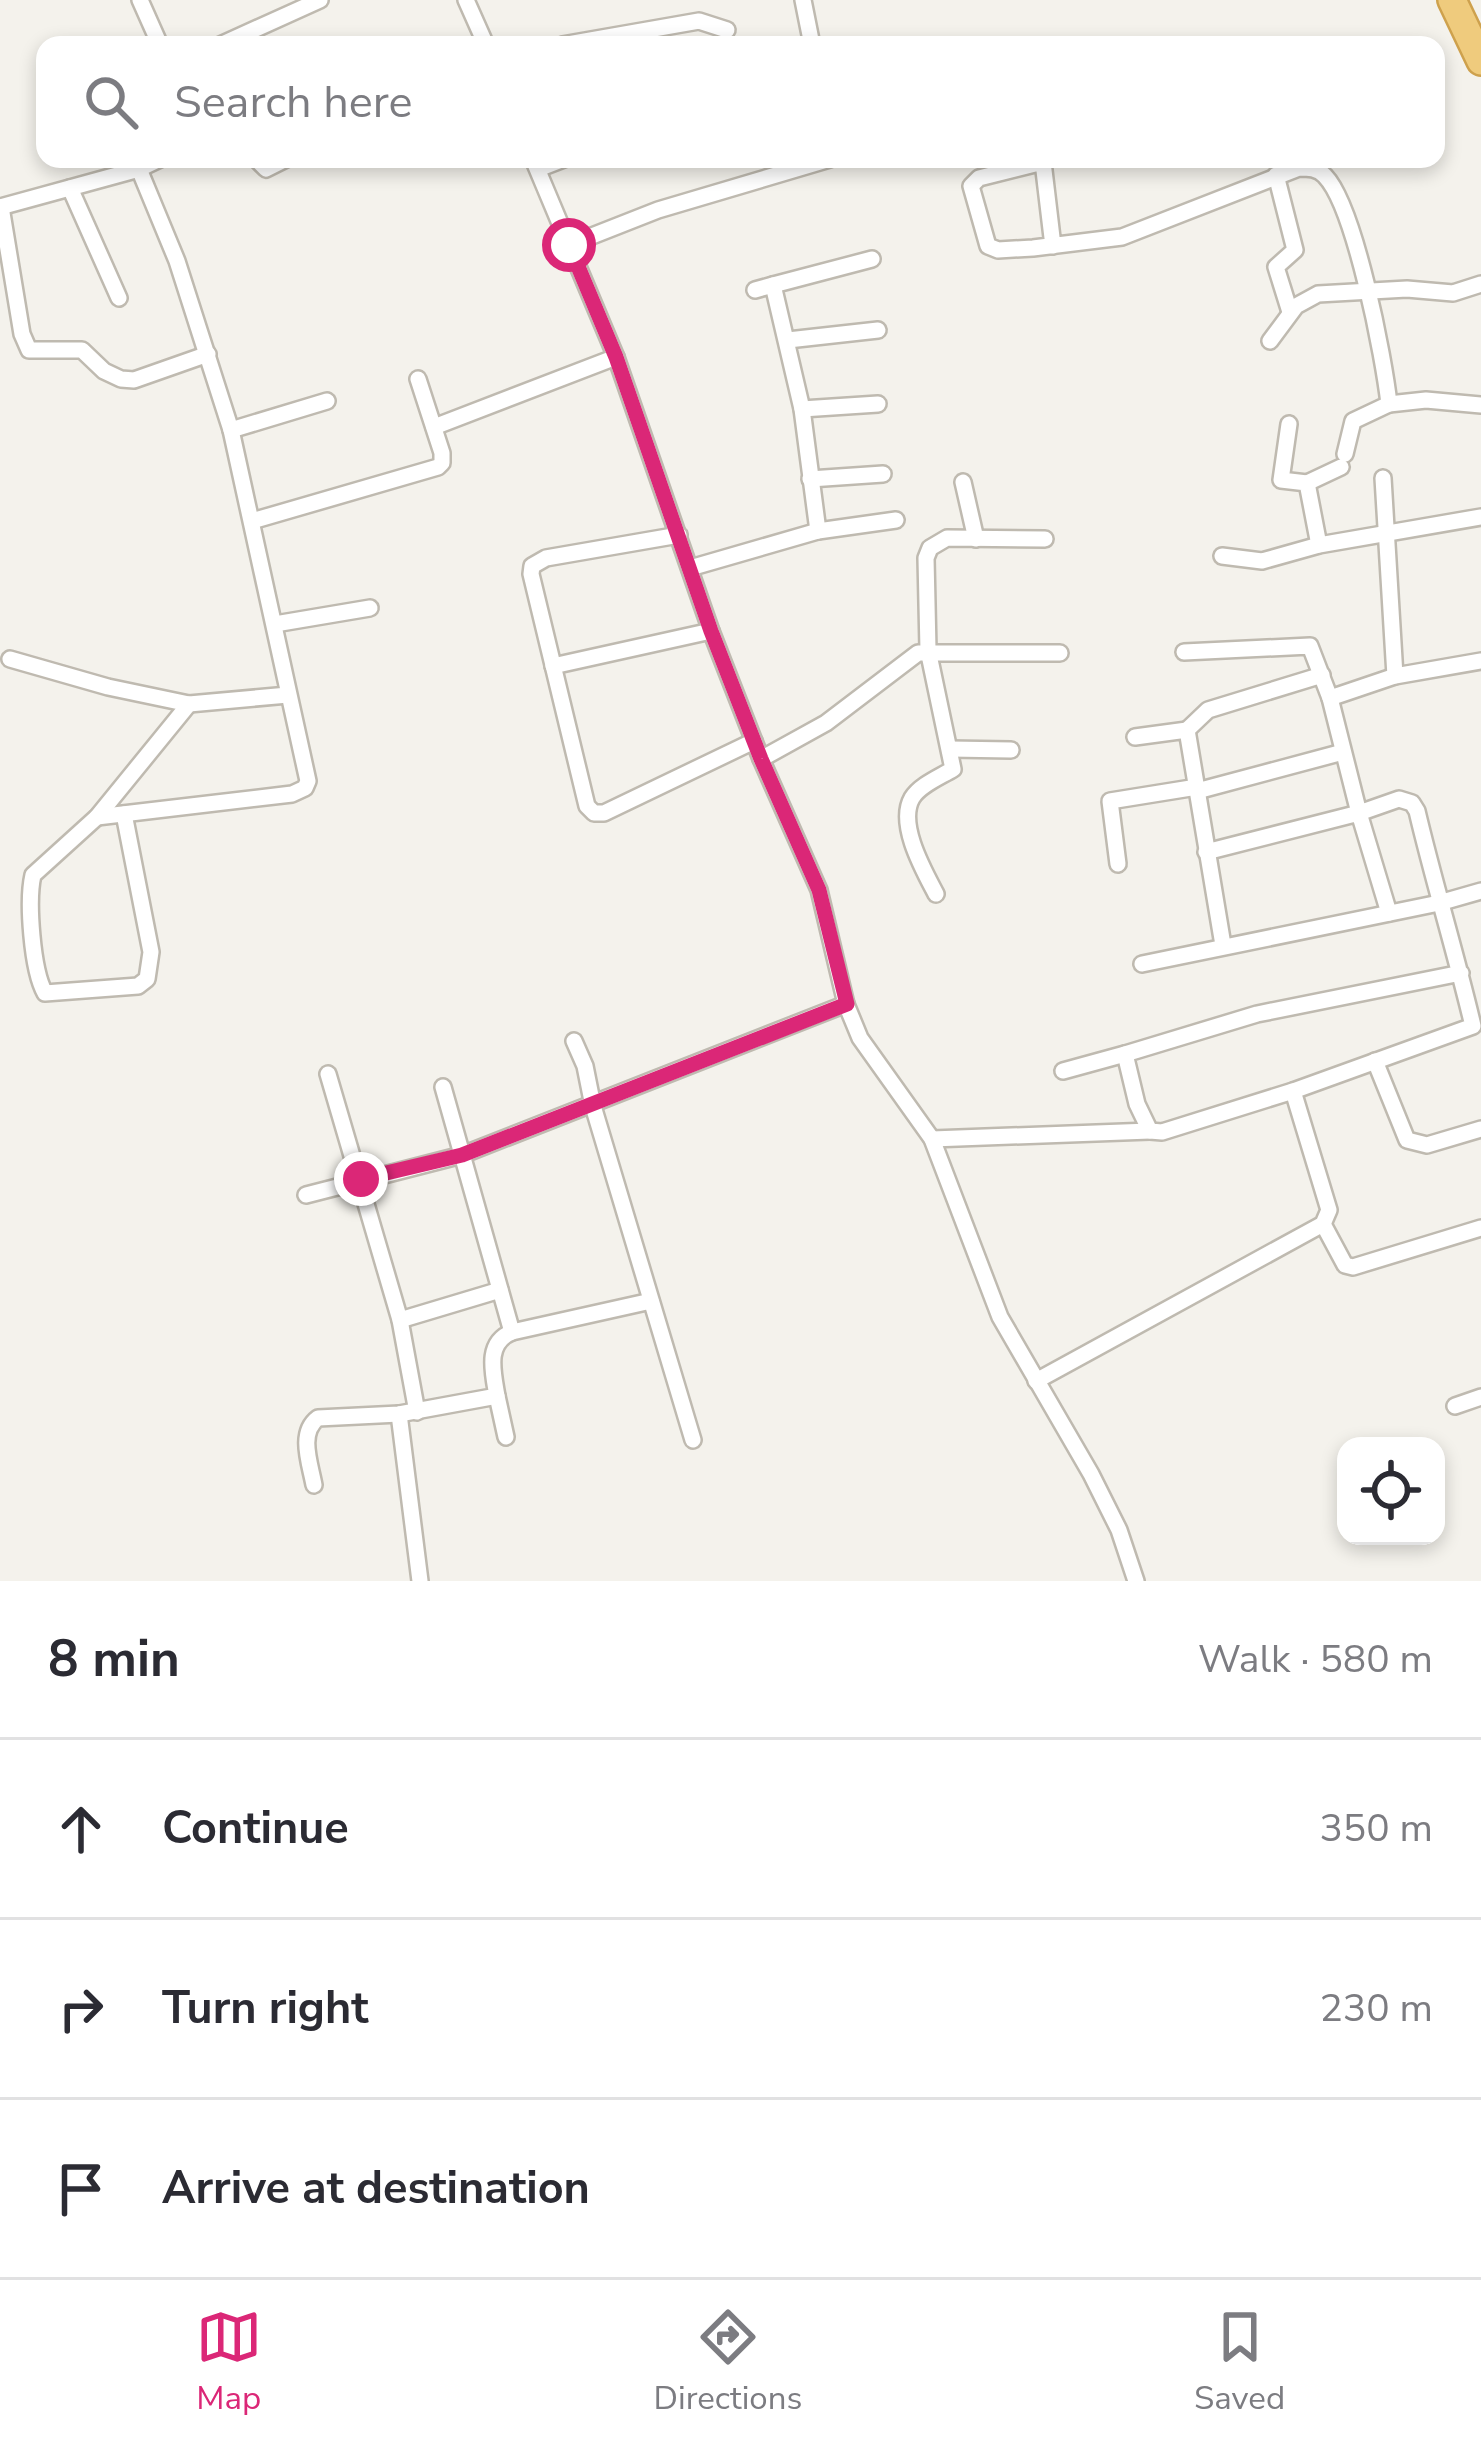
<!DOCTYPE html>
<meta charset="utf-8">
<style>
:root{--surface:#fff;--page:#f7f7f7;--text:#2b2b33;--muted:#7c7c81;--line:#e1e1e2;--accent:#db2777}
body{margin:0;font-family:"Nunito Sans",sans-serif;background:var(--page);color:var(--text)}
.controls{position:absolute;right:36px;bottom:36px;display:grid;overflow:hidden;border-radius:24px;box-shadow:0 6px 18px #0003}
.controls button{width:108px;height:108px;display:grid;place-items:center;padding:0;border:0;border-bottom:3px solid var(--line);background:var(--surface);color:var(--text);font:60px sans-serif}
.stop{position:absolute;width:36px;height:36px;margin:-27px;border:9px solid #db2777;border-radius:50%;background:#fff}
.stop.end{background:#db2777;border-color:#fff;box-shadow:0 3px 12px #0008}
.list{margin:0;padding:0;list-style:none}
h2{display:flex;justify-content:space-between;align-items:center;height:156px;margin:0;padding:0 48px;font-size:51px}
h2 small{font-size:39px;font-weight:400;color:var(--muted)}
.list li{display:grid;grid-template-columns:78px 1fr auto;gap:36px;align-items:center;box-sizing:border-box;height:180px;padding:0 48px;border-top:3px solid var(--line)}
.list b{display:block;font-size:45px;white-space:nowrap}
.list em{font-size:39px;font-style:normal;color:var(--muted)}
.icon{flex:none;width:66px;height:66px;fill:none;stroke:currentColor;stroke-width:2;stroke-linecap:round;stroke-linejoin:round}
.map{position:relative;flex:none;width:1481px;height:1581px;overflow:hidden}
.search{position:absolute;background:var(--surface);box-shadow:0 6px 18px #0003;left:36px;right:36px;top:36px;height:132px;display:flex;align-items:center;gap:30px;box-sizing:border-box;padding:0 42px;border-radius:24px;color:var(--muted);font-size:45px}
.sheet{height:696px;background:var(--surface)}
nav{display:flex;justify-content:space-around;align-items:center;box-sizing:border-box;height:168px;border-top:3px solid var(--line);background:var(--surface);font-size:33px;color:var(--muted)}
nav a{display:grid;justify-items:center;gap:6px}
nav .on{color:var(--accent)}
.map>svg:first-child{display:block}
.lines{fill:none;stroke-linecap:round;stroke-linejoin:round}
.street-casing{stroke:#bfbab0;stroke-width:20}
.highway-casing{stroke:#cea14d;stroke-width:32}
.street{stroke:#fff;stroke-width:15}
.highway{stroke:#efcb7d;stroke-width:27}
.route{stroke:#db2777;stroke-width:15}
</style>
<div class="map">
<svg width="1481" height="1581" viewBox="0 0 1481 1581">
<rect width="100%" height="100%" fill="#f4f2ec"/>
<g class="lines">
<defs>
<g id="street">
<polyline points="140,0 160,45"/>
<polyline points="466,0 486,45"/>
<polyline points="803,0 812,45"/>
<polyline points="220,45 320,0"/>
<polyline points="562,45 699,21 727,30"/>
<polyline points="256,159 266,169 286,159"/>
<polyline points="533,159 616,357 711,631 761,759 819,890 846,1004 860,1038 932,1139 1000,1317 1091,1474 1119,1530 1136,1581"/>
<polyline points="538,169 564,159"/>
<polyline points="1276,175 1295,250 1276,267 1290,312"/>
<polyline points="70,188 119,298"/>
<polyline points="0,207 139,169 160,159"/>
<polyline points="1,207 22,334 29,350 82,350 104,371 121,379 134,380 208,354"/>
<polyline points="569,245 658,210 830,159"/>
<path d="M 1053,246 L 1043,162 L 979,178 L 971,186 L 988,246 L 998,250 L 1033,248 L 1122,237 L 1299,168 C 1308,168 1318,168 1325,176 C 1355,207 1384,358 1389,404 L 1353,421 L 1345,454"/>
<polyline points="755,290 773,285"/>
<polyline points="788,340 878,330"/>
<polyline points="1270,341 1296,306 1318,294 1407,289 1453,293 1481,284"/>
<polyline points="1389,404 1426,400 1481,405"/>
<polyline points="802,409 878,404"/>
<polyline points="1289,424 1281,480 1307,483 1319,545"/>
<polyline points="434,427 616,357"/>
<polyline points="231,430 327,401"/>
<polyline points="1383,478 1395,676"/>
<polyline points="810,479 883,474"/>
<polyline points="963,482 976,539"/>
<polyline points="1307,483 1341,467"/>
<polyline points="252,521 438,467 442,463 442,453 418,379"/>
<polyline points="818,531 802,409 773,285 872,259"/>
<polyline points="679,535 546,558 532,566 531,574 587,806 594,813 604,813 754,741"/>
<polyline points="1222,556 1262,561 1319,545 1481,517"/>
<polyline points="690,568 818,531 896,520"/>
<polyline points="275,624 370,608"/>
<polyline points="1184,652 1310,646 1330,698 1395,676 1481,661"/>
<polyline points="10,659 108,687 189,704 288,695"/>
<polyline points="553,666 711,631"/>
<path d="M 1330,698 L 1359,813 L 1399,799 L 1412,803 L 1417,811 C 1434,883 1456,954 1473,1026 L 1293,1091 L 1162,1132 L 1150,1131 L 1137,1104 L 1125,1054 L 1257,1014 L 1461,973"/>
<polyline points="1187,730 1208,710 1322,675"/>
<polyline points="1135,737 1187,730 1223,945"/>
<polyline points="950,749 1011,750"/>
<polyline points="761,759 826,723 918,653 1060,653"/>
<polyline points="1197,791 1343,752"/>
<path d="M 124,814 L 151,952 L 147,979 L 138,986 L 45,993 C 32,970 27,901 33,875 L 97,817 L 189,704"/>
<polyline points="97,817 292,794 305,788 308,781 231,430 177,261 139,169"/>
<polyline points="1206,852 1359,813 1389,913"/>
<polyline points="1118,864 1110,801 1197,787"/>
<path d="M 936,894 C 924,871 897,824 912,798 C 920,785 940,777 953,769 L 928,650 L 926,558 L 930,548 L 947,538 L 1045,539"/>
<polyline points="1142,964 1439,903 1481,891"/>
<polyline points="574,1041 585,1066 593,1106 693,1440"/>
<polyline points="1375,1061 1407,1140 1427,1145 1481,1129"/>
<polyline points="1063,1071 1125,1054"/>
<polyline points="328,1074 400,1320 417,1412"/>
<polyline points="932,1139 1150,1131"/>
<polyline points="306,1195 462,1155 846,1004"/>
<polyline points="1323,1224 1345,1265 1353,1267 1481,1228"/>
<polyline points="400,1320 500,1290"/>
<polyline points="512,1332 651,1301"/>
<polyline points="1036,1381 1323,1224 1329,1210 1293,1091"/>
<polyline points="497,1396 506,1437"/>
<polyline points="1455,1406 1481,1397"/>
<polyline points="399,1414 420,1581"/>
<path d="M 314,1485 C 310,1463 298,1433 318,1418 L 399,1414 L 497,1396 C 493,1372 485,1343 512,1332 L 443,1087"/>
</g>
<polyline id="highway" points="1452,0 1481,61"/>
</defs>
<use href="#street" class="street-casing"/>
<use href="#highway" class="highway-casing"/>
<use href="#street" class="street"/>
<use href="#highway" class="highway"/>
</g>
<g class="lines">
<polyline class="route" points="361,1179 462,1155 847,1004 819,890 761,759 711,631 616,357 569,245"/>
</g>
</svg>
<div class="controls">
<button><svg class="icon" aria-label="locate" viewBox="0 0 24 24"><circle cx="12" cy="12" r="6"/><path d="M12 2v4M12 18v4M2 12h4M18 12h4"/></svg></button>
</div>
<div class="stop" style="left:569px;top:245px"></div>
<div class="stop end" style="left:361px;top:1179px"></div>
<div class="search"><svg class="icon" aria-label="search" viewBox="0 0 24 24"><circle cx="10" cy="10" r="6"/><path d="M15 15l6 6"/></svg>Search here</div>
</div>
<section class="sheet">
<h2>8 min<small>Walk · 580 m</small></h2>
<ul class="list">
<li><svg class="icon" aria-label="ahead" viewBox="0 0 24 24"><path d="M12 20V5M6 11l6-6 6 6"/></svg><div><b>Continue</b></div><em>350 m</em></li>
<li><svg class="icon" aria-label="right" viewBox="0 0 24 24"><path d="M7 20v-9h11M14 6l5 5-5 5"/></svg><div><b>Turn right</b></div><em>230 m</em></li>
<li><svg class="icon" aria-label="arrive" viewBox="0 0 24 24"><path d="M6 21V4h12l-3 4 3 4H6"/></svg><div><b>Arrive at destination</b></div></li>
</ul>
</section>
<nav>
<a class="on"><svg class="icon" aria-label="map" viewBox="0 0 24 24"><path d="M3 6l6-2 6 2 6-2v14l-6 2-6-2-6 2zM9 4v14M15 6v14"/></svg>Map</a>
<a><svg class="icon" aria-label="directions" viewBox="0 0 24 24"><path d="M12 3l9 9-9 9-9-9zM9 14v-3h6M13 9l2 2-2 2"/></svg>Directions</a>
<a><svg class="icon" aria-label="saved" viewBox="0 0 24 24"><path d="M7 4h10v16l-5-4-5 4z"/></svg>Saved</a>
</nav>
